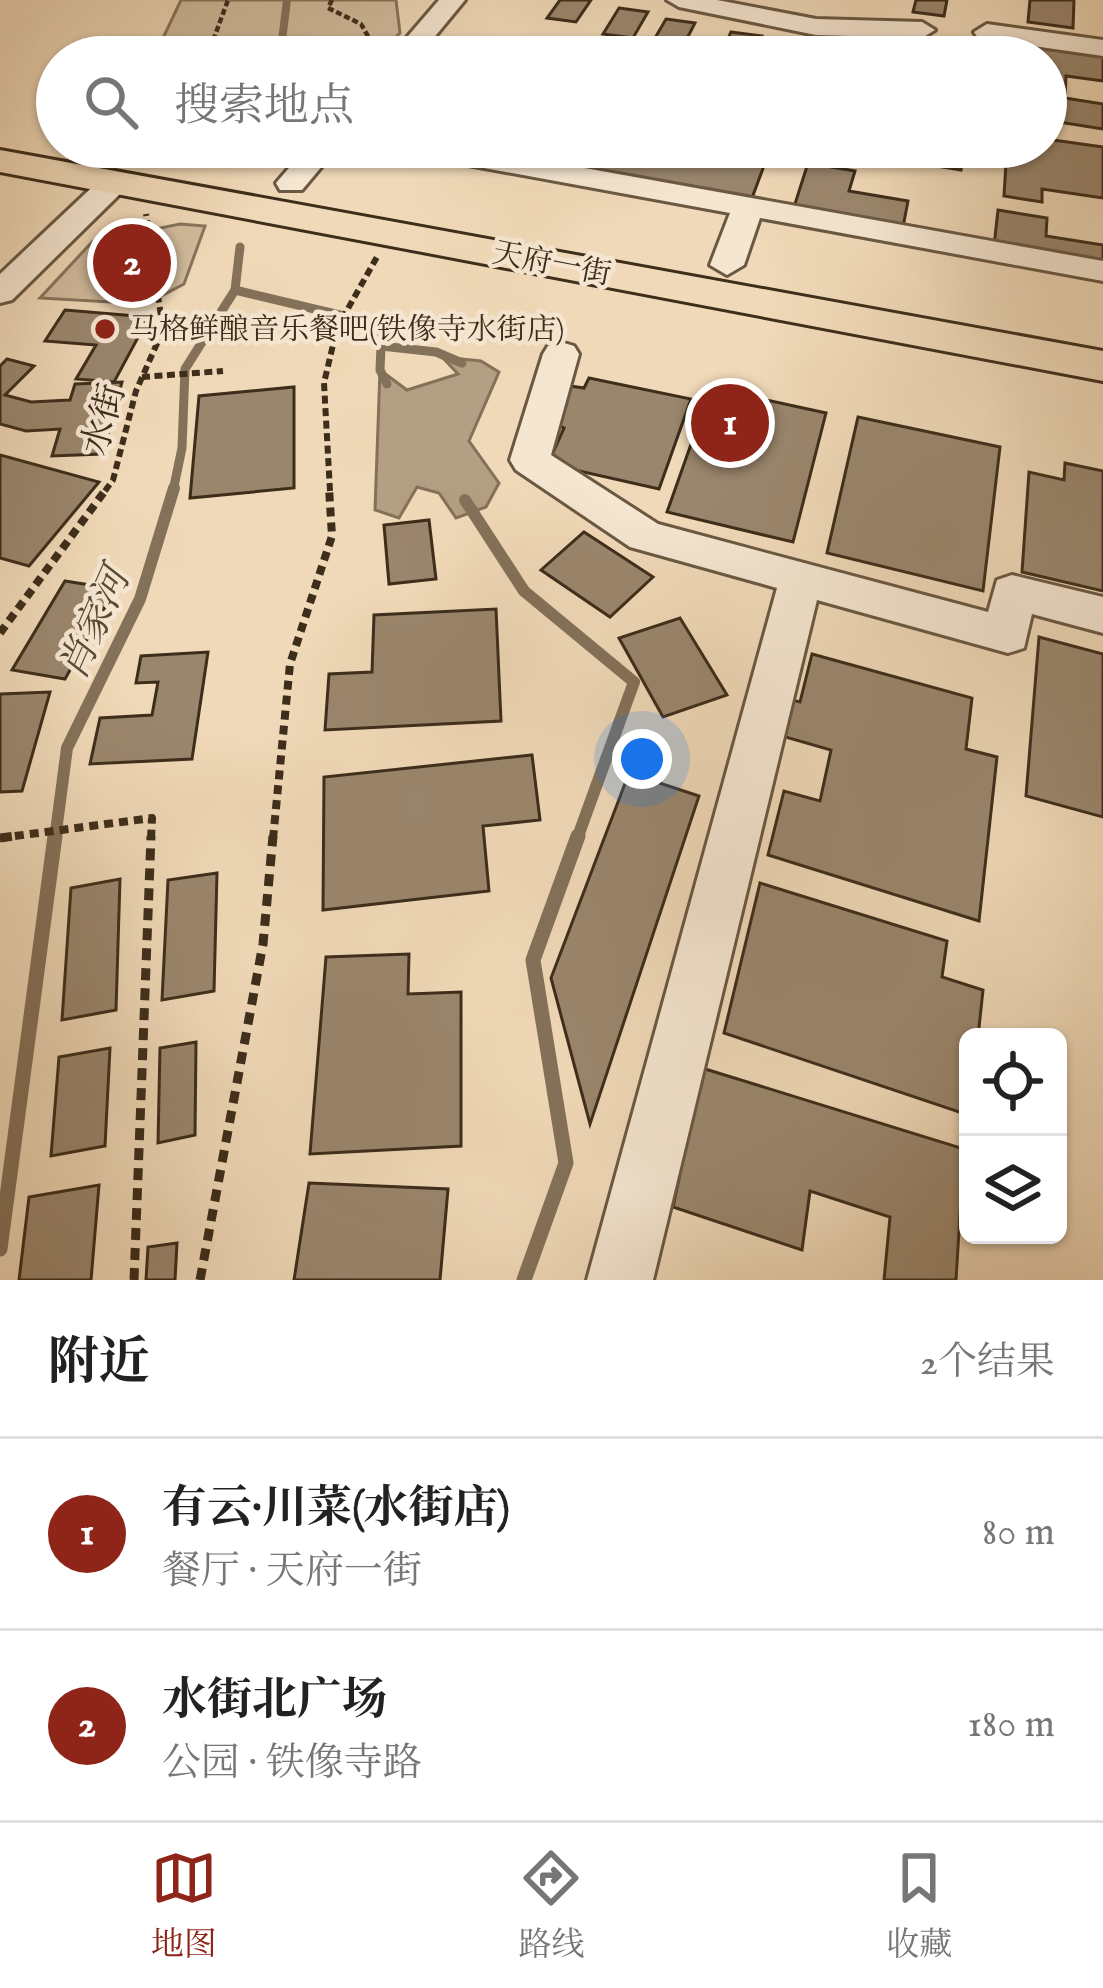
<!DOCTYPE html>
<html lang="zh">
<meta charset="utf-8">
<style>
:root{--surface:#fff;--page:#f2f2f2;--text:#222;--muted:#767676;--line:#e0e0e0;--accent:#8f2418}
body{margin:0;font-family:"IM FELL English","Noto Serif SC",serif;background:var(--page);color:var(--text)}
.controls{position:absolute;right:36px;bottom:36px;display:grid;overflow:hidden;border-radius:18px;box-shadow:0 3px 9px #0004}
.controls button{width:108px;height:108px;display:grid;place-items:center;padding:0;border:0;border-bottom:3px solid var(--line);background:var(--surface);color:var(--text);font:60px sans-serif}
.you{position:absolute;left:642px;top:759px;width:42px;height:42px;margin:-30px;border:9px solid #fff;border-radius:50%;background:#1a73e8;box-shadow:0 0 0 18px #1a73e833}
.badge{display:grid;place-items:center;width:78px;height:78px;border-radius:50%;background:var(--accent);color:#fff;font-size:39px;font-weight:700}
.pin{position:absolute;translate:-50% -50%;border:6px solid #fff;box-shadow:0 3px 12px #0006}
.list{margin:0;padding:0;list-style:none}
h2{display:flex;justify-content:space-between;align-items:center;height:156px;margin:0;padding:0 48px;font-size:51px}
h2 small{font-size:39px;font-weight:400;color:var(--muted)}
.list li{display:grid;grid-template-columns:78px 1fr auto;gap:36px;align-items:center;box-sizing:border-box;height:192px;padding:0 48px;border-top:3px solid var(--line)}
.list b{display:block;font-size:45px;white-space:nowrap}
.list p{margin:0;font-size:39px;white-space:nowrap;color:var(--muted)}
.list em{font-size:39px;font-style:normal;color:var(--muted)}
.icon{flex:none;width:66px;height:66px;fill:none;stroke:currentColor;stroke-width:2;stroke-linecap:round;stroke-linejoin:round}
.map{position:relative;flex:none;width:1103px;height:1280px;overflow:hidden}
.search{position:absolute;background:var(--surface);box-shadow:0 3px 9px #0004;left:36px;right:36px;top:36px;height:132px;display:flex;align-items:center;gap:30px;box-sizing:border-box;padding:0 42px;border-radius:66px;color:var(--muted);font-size:45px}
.sheet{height:540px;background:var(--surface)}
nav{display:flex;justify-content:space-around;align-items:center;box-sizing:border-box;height:168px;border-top:3px solid var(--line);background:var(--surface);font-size:33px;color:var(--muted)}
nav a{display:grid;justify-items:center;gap:6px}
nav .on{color:var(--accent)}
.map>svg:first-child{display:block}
.green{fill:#d2bc9d;stroke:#88745c;stroke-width:3}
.water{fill:#b39f83;stroke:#847159;stroke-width:3}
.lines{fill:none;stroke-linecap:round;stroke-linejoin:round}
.stream-far3{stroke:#847159;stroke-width:8}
.stream-far2{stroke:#847159;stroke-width:9}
.stream-far1{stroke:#847159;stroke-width:12}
.stream{stroke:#847159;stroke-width:15}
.building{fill:#9a866d;stroke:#3d2d1b;stroke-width:3}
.minor-casing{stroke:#6a5842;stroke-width:6}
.major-casing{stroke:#3d2d1b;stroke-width:6}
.path-far3{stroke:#3d2d1b;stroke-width:4.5;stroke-dasharray:6 3;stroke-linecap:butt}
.path-far2{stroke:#3d2d1b;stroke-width:6;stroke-dasharray:8 4.5;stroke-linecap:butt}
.path-far1{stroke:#3d2d1b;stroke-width:8;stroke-dasharray:9 6;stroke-linecap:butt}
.path{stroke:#3d2d1b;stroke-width:9;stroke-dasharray:12 8;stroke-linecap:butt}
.minor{fill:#f5e6d1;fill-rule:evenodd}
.major{fill:#f0d9b8;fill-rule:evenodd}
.poi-dot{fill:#8f2418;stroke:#f5e6d1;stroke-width:4.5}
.labels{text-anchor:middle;stroke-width:9;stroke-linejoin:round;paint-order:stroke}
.far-street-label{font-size:30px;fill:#3d2d1b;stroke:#f5e6d1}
.far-poi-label{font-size:30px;fill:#3d2d1b;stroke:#f5e6d1;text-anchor:start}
.street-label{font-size:36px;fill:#3d2d1b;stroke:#f5e6d1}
.water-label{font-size:39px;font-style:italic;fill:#5a4a35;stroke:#f5e6d1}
</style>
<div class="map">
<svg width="1103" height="1280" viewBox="0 0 1103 1280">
<rect width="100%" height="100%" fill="#f0d9b8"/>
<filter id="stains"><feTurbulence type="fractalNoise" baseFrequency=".00167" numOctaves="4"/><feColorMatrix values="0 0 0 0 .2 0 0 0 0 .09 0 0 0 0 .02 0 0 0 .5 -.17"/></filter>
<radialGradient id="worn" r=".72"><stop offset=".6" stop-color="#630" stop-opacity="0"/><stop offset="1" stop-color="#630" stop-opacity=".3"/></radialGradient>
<g class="green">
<polygon points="181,0 396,0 400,33 376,57 154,57"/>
<polygon points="180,224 205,226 184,284 146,304 40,298 92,242"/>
</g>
<polygon class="water" points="442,357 481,361 499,372 469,441 499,483 486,507 456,518 439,493 417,487 399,518 375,510 380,370 407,390 458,374"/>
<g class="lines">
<polyline class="stream-far3" points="280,57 287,0"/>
<g class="stream-far2">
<polyline points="235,290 365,321 381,346 380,370 387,384"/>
<polyline points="381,346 436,352 462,363"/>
<polyline points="173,491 182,448 185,369 235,290 240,247"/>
</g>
<g class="stream-far1">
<polyline points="465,500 524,591 634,682 577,839"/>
<polyline points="55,839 67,748 140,599 174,488"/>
</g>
<g class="stream">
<polyline points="0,1249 55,836"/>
<polyline points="524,1280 566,1163 533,960 578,836"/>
</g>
</g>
<g class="building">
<polygon points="560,0 591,0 576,22 547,18"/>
<polygon points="916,0 947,0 944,16 913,12"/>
<polygon points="1030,0 1074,0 1073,28 1028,22"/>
<polygon points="619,8 648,12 633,38 603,34"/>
<polygon points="666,19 695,23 681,50 651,45"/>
<polygon points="731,32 762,36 753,57 720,57"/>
<polygon points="783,38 814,43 809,57 775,57"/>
<polygon points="851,44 882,48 880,57 847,57"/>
<polygon points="1025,46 1103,57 1103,81 1066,76 1065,98 1103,104 1103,129 1046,120 1046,57 1024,57"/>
<polygon points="1046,139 1103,147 1103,198 1042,189 1042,202 1004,196 1007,147 1046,147"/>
<polygon points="512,147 671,147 765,163 752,198 507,154"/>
<polygon points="821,147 966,147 961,170"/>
<polygon points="808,163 855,171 849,191 908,201 903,227 794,207"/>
<polygon points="998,210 1047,218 1046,236 1103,245 1103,265 994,246"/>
<polygon points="65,310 149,317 114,382 76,379 96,345 45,341"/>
<polygon points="7,359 34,366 5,395 31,402 70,400 75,384 122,382 103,454 52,456 60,429 26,431 0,424 0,366"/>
<polygon points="589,378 691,399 659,489 548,464 564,428 553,423 570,386 584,388"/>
<polygon points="294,387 294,488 190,498 199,396"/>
<polygon points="711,388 826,413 793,542 667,512"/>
<polygon points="858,417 1000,447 983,591 827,553"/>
<polygon points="0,455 99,482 29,566 0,558"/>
<polygon points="1065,463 1103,471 1103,591 1022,572 1029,472 1064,480"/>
<polygon points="429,520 436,579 389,584 384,525"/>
<polygon points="584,532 653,577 610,617 541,570"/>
<polygon points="65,581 115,589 65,679 12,670"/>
<polygon points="496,609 501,721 325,730 329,674 372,672 374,615"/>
<polygon points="680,618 727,695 663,717 619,638"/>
<polygon points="1039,637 1103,654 1103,817 1026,796"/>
<polygon points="208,652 192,759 90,764 100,718 152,715 158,682 136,683 141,656"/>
<polygon points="812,654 972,698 966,749 997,757 979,921 768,855 784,791 820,801 831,750 775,734 784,698 800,702"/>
<polygon points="50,692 22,791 0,792 0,694"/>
<polygon points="532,755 540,820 483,826 489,891 323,910 324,777"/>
<polygon points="629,773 699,796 590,1124 551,978"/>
<polygon points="217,873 214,991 162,1000 168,880"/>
<polygon points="120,879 116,1010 62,1020 71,888"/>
<polygon points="760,883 947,941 942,977 983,990 978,1037 968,1037 968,1115 724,1033"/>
<polygon points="409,954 408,994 461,992 461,1146 310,1154 326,957"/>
<polygon points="196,1042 195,1135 158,1143 160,1048"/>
<polygon points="110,1048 105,1146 51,1156 59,1057"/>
<polygon points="702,1068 964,1149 956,1280 884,1280 890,1217 810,1191 802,1250 673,1207"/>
<polygon points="309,1183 448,1189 440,1280 294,1280"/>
<polygon points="99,1185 91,1280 19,1280 29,1197"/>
<polygon points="177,1243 175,1280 146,1280 148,1247"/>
</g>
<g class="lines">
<defs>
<g id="minor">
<polygon points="439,0 465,0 432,40 492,49 505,57 390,57"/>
<polygon points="667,0 717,0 816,19 922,22 935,30 922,38 816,35 679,7"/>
<polygon points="987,24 1103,40 1103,56 978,38 974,32"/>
<polygon points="307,147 338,147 302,190 280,190 276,183"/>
<polygon points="404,147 468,147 1103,261 1103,281 760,218 744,265 727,275 710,265 730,213 419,156"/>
<polygon points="115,173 126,176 130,182 126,188 12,300 0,303 0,274 104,176"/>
<polygon points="561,342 574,346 579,354 551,455 658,524 988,612 997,580 1012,575 1103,597 1103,633 1032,614 1024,648 1008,653 817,600 653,1280 587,1280 777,588 630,547 516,470 510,460 543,354 548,346"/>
</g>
<polygon id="major" points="0,150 1103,351 1103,381 0,172"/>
</defs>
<use href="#minor" class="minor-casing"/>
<use href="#major" class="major-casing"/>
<g class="path-far3">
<polyline points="332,0 328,8 361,24 369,38 353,57"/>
<polyline points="207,57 228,0"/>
</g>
<g class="path-far2">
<polyline points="142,377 223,371"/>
<polyline points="105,491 113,480 136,391 163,330 146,214"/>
<polyline points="330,491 324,383 337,328 377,257"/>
</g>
<g class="path-far1">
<polyline points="0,633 107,488"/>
<polyline points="0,838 152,818 151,839"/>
<polyline points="273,839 290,664 332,536 329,488"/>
</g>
<g class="path">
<polyline points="0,838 15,836"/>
<polyline points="134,1280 151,836"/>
<polyline points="200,1280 263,944 273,836"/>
</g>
<use href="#minor" class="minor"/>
<use href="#major" class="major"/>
</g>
<circle class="poi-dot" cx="105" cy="329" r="12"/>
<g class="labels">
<g class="far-street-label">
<text transform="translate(552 263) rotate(11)" y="10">天府一街</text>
</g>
<g class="far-poi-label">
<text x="129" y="339">马格鲜酿音乐餐吧(铁像寺水街店)</text>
</g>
<g class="street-label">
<text transform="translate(102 419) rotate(-74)" y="13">水街</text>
</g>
<g class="water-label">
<text transform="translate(93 623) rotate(-66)" y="14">肖家河</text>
</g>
</g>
<rect width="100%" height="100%" filter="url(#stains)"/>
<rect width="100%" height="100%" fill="url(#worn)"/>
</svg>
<div class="controls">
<button><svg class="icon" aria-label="locate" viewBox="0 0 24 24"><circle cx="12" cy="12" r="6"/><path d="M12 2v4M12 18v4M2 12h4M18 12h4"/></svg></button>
<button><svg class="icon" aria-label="layers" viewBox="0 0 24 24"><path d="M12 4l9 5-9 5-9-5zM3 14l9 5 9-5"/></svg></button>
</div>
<div class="you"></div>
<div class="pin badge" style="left:730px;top:423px">1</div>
<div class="pin badge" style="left:132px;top:263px">2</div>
<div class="search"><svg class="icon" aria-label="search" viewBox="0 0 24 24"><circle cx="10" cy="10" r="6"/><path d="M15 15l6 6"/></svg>搜索地点</div>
</div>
<section class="sheet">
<h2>附近<small>2个结果</small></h2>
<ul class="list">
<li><span class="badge">1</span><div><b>有云·川菜(水街店)</b><p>餐厅 · 天府一街</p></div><em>80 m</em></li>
<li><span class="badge">2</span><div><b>水街北广场</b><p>公园 · 铁像寺路</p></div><em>180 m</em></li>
</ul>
</section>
<nav>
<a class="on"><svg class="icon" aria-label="map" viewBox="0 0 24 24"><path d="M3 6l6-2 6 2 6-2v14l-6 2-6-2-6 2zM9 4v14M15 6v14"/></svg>地图</a>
<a><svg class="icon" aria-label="directions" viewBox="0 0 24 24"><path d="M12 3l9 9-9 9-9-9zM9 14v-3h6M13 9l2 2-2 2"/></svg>路线</a>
<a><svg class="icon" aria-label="saved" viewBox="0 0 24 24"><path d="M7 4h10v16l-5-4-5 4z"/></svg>收藏</a>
</nav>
